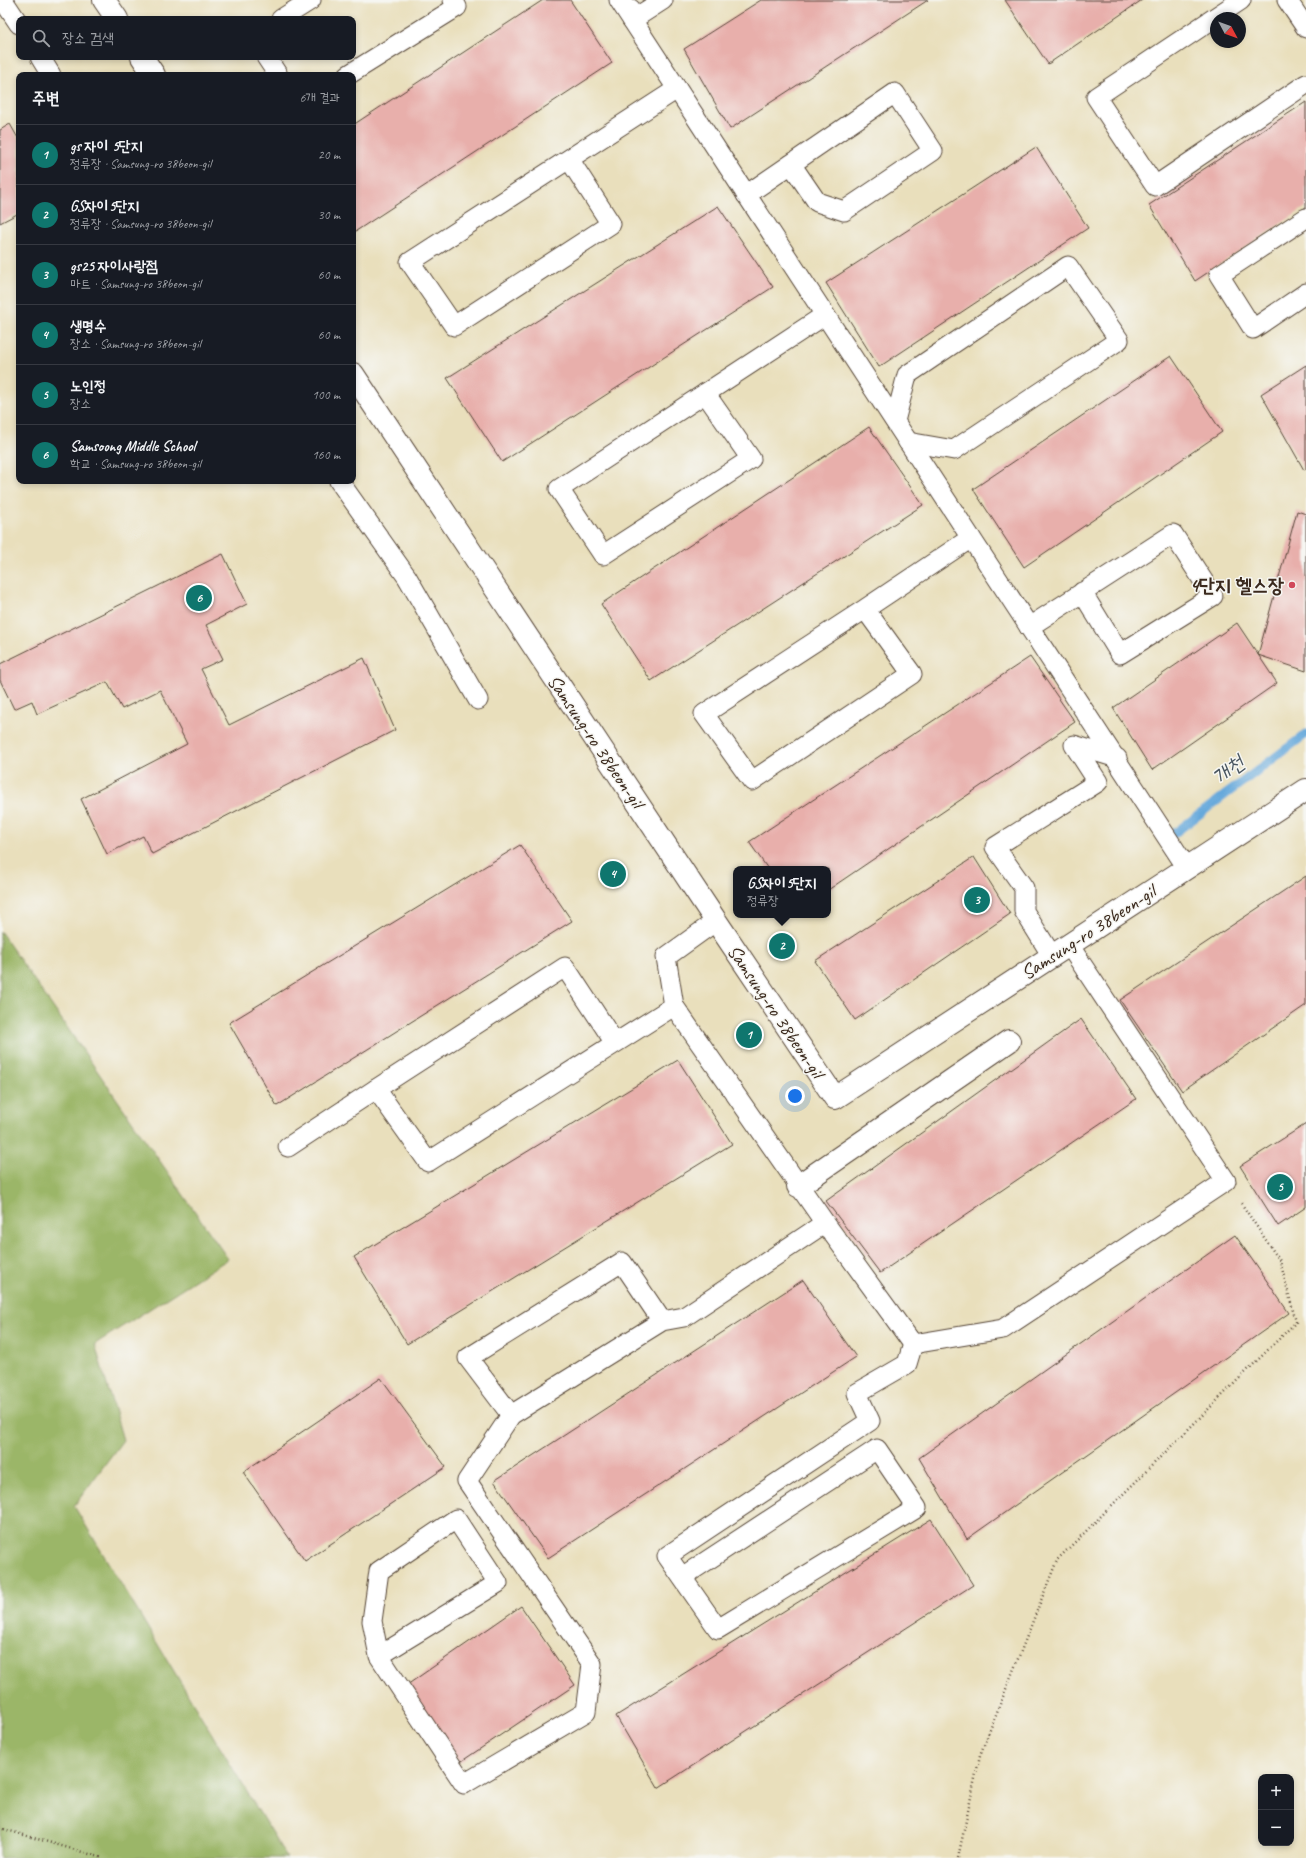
<!DOCTYPE html>
<html lang="ko">
<meta charset="utf-8">
<style>
:root{--surface:#171b24;--page:#20242c;--text:#f1f3f6;--muted:#9ea1a6;--line:#363941;--accent:#0f766e}
body{margin:0;font-family:Caveat,"Poor Story",sans-serif;background:var(--page);color:var(--text)}
.controls{position:absolute;right:12px;bottom:12px;display:grid;overflow:hidden;border-radius:8px;box-shadow:0 2px 6px #0003}
.controls button{width:36px;height:36px;display:grid;place-items:center;padding:0;border:0;border-bottom:1px solid var(--line);background:var(--surface);color:var(--text);font:20px sans-serif}
.compass{position:absolute;left:1210px;top:12px;width:36px;height:36px;border-radius:50%;background:var(--surface);box-shadow:0 2px 6px #0003;rotate:131deg}
.you{position:absolute;left:795px;top:1096px;width:14px;height:14px;margin:-10px;border:3px solid #fff;border-radius:50%;background:#1a73e8;box-shadow:0 0 0 6px #1a73e833}
.badge{display:grid;place-items:center;width:26px;height:26px;border-radius:50%;background:var(--accent);color:#fff;font-size:13px;font-weight:700}
.pin{position:absolute;translate:-50% -50%;border:2px solid #fff;box-shadow:0 1px 4px #0006}
.popup{position:absolute;left:733px;top:866px;width:98px;height:52px;box-sizing:border-box;display:grid;place-content:center;border-radius:8px;background:var(--surface);filter:drop-shadow(0 1px 3px #0005);font-size:13px;white-space:nowrap;color:var(--muted)}
.popup b{font-size:15px;color:var(--text)}
.popup::after{content:'';position:absolute;left:50%;top:100%;margin-left:-8px;border:8px solid transparent;border-top-color:var(--surface)}
.list{margin:0;padding:0;list-style:none}
h2{display:flex;justify-content:space-between;align-items:center;height:52px;margin:0;padding:0 16px;font-size:17px}
h2 small{font-size:13px;font-weight:400;color:var(--muted)}
.list li{display:grid;grid-template-columns:26px 1fr auto;gap:12px;align-items:center;box-sizing:border-box;height:60px;padding:0 16px;border-top:1px solid var(--line)}
.list b{display:block;font-size:15px;white-space:nowrap}
.list p{margin:0;font-size:13px;white-space:nowrap;color:var(--muted)}
.list em{font-size:13px;font-style:normal;color:var(--muted)}
.icon{flex:none;width:22px;height:22px;fill:none;stroke:currentColor;stroke-width:2;stroke-linecap:round;stroke-linejoin:round}
.map{position:relative;flex:none;width:1306px;height:1858px;overflow:hidden}
.search{position:absolute;background:var(--surface);box-shadow:0 2px 6px #0003;left:16px;top:16px;width:340px;height:44px;display:flex;align-items:center;gap:10px;box-sizing:border-box;padding:0 14px;border-radius:8px;color:var(--muted);font-size:15px}
.panel{position:absolute;background:var(--surface);box-shadow:0 2px 6px #0003;left:16px;top:72px;width:340px;height:412px;border-radius:8px}
.map>svg:first-child{display:block}
.forest{fill:#9bb668;stroke:#6b7043}
.lines{fill:none;stroke-linecap:round;stroke-linejoin:round}
.stream{stroke:#66a9db;stroke-width:9}
.building{fill:#e8afab}
.lane-casing{stroke:#554536;stroke-width:21}
.street-casing{stroke:#554536;stroke-width:24}
.path{stroke:#554536;stroke-width:2.5;stroke-dasharray:1 3;stroke-linecap:butt}
.lane{stroke:#fff;stroke-width:19}
.street{stroke:#fff;stroke-width:22}
.poi-dot{fill:#d1495b;stroke:#f6f6f2;stroke-width:1.5}
.labels{text-anchor:middle;stroke-width:3;stroke-linejoin:round;paint-order:stroke}
.poi-label{font-size:20px;font-weight:bold;fill:#3b2a1e;stroke:#f6f6f2;text-anchor:end}
.street-label{font-size:20px;fill:#3b2a1e;stroke:#f6f6f2}
.water-label{font-size:21px;font-style:italic;fill:#4a5660;stroke:#f6f6f2}
</style>
<div class="map">
<svg width="1306" height="1858" viewBox="0 0 1306 1858">
<rect width="100%" height="100%" fill="#f6f6f2"/>
<filter id="ink" filterUnits="userSpaceOnUse"><feTurbulence type="fractalNoise" baseFrequency=".025" numOctaves="2"/><feDisplacementMap in="SourceGraphic" scale="8" xChannelSelector="R" yChannelSelector="G"/><feConvolveMatrix kernelMatrix="1 2 1 2 8 2 1 2 1" color-interpolation-filters="sRGB"/></filter>
<filter id="wash" filterUnits="userSpaceOnUse"><feTurbulence type="fractalNoise" baseFrequency=".012" numOctaves="4" result="noise"/><feDisplacementMap in="SourceGraphic" scale="16" xChannelSelector="R" yChannelSelector="G"/><feGaussianBlur stdDeviation="0.9" result="paint"/><feColorMatrix in="noise" values="0 0 0 0 0 0 0 0 0 0 0 0 0 0 0 0 0 1.4 0 .05"/><feComposite in="paint" operator="in"/></filter>
<g filter="url(#wash)">
<rect width="100%" height="100%" fill="#e9dfbc"/>
<polygon class="forest" points="0,931 228,1259 95,1344 123,1440 74,1506 287,1858 0,1858"/>
<g class="lines">
<polyline class="stream" points="1172,835 1306,734"/>
</g>
<g id="blocks">
<g class="building">
<polygon points="543,0 570,0 612,63 353,233 353,125"/>
<polygon points="761,0 928,0 730,129 684,49"/>
<polygon points="1005,0 1142,0 1048,64"/>
<polygon points="1306,102 1306,207 1195,281 1149,205"/>
<polygon points="10,124 19,140 19,213 0,223 0,130"/>
<polygon points="1036,147 1088,228 879,367 826,283"/>
<polygon points="718,206 773,287 502,462 447,378"/>
<polygon points="1171,356 1222,432 1024,567 973,489"/>
<polygon points="1306,365 1306,469 1304,470 1261,394"/>
<polygon points="869,427 923,505 651,681 601,604"/>
<polygon points="1297,511 1306,514 1306,671 1258,655"/>
<polygon points="223,554 247,604 206,625 223,659 201,669 229,725 364,658 395,730 152,854 143,836 107,854 81,799 187,744 160,690 122,709 107,682 37,714 32,701 14,709 0,680 0,664"/>
<polygon points="1237,623 1277,683 1152,770 1113,708"/>
<polygon points="1030,657 1075,722 828,890 828,869 768,869 749,842"/>
<polygon points="520,845 572,921 277,1106 229,1023"/>
<polygon points="974,857 1010,914 855,1020 815,961"/>
<polygon points="1306,876 1306,1005 1182,1091 1120,1000"/>
<polygon points="1081,1019 1136,1099 880,1273 826,1201"/>
<polygon points="678,1060 732,1144 407,1344 354,1257"/>
<polygon points="1306,1124 1306,1207 1278,1226 1240,1166"/>
<polygon points="1235,1235 1289,1313 967,1539 919,1458"/>
<polygon points="803,1280 856,1357 548,1558 494,1481"/>
<polygon points="381,1378 446,1467 305,1561 243,1472"/>
<polygon points="931,1519 973,1585 658,1788 616,1716"/>
<polygon points="521,1606 575,1685 459,1763 407,1685"/>
</g>
</g>
</g>
<g filter="url(#ink)">
<use href="#blocks" fill-opacity="0" stroke="#554536" stroke-width="1"/>
<g class="lines">
<defs>
<g id="lane">
<polyline points="3,0 19,24"/>
<polyline points="619,0 1187,868"/>
<polyline points="1241,0 1096,97 1155,186 1306,84"/>
<polyline points="1287,0 1306,28"/>
<polyline points="631,9 632,20 663,0"/>
<polyline points="281,19 311,0"/>
<polyline points="40,57 51,75"/>
<polyline points="266,57 278,75"/>
<polyline points="348,75 457,7 453,0"/>
<polyline points="569,159 611,224 454,326 410,262 677,89"/>
<polyline points="746,195 895,93 933,151 844,211 817,202 791,164"/>
<polyline points="1306,218 1219,275 1253,329 1306,293"/>
<polyline points="705,393 751,459 603,555 559,489 825,315"/>
<polyline points="895,421 907,375 1068,266 1119,340 954,450 908,442"/>
<polyline points="339,481 407,577 478,700"/>
<polyline points="865,609 704,714 752,781 912,674 865,609 971,538"/>
<polyline points="1029,627 1173,534 1213,596 1120,654 1082,592"/>
<polyline points="1052,956 1024,911 1024,888 995,847 1098,782 1074,745 1117,758"/>
<polyline points="674,1006 825,1223 913,1344 1003,1329 1226,1181 1069,945"/>
<polyline points="615,1043 565,967 376,1089 428,1162 674,1006 666,957 716,921"/>
<polyline points="288,1147 376,1089"/>
<polyline points="662,1321 622,1262 468,1358 511,1415 662,1321 684,1317 825,1223"/>
<polyline points="682,1577 877,1449 917,1508 718,1629 667,1556 870,1421 857,1393 907,1364 913,1344"/>
<polyline points="379,1656 498,1583 456,1519 379,1571 372,1621 379,1656 464,1784 586,1712 592,1664 467,1481 511,1415"/>
</g>
<g id="street">
<polyline points="104,0 117,19"/>
<polyline points="142,57 154,75"/>
<polyline points="353,374 716,921 835,1098 1306,790"/>
<polyline points="798,1186 1009,1041"/>
</g>
</defs>
<use href="#lane" class="lane-casing"/>
<use href="#street" class="street-casing"/>
<g class="path">
<polyline points="0,1828 103,1858"/>
<polyline points="958,1858 980,1755 1057,1560 1296,1322 1280,1261 1241,1203"/>
</g>
<use href="#lane" class="lane"/>
<use href="#street" class="street"/>
</g>
</g>
<circle class="poi-dot" cx="1292" cy="585" r="4"/>
<g class="labels">
<g class="poi-label">
<text x="1284" y="592">4단지 헬스장</text>
</g>
<g class="street-label">
<text transform="translate(596 741) rotate(56)" y="7">Samsung-ro 38beon-gil</text>
<text transform="translate(1088 932) rotate(-33)" y="7">Samsung-ro 38beon-gil</text>
<text transform="translate(776 1011) rotate(56)" y="7">Samsung-ro 38beon-gil</text>
</g>
<g class="water-label">
<text transform="translate(1228 770) rotate(-37)" y="7">개천</text>
</g>
</g>
</svg>
<div class="controls">
<button>+</button>
<button>−</button>
</div>
<svg class="compass" viewBox="-18 -18 36 36"><path d="M0-13l5 13h-10z" fill="#e53935"/><path d="M0 13l5-13h-10z" fill="#9ea1a6"/></svg>
<div class="you"></div>
<div class="pin badge" style="left:749px;top:1035px">1</div>
<div class="pin badge" style="left:782px;top:946px">2</div>
<div class="popup"><b>GS자이5단지</b>정류장</div>
<div class="pin badge" style="left:977px;top:900px">3</div>
<div class="pin badge" style="left:613px;top:874px">4</div>
<div class="pin badge" style="left:1280px;top:1187px">5</div>
<div class="pin badge" style="left:199px;top:598px">6</div>
<div class="search"><svg class="icon" aria-label="search" viewBox="0 0 24 24"><circle cx="10" cy="10" r="6"/><path d="M15 15l6 6"/></svg>장소 검색</div>
<section class="panel">
<h2>주변<small>6개 결과</small></h2>
<ul class="list">
<li><span class="badge">1</span><div><b>gs 자이 5단지</b><p>정류장 · Samsung-ro 38beon-gil</p></div><em>20 m</em></li>
<li><span class="badge">2</span><div><b>GS자이5단지</b><p>정류장 · Samsung-ro 38beon-gil</p></div><em>30 m</em></li>
<li><span class="badge">3</span><div><b>gs25 자이사랑점</b><p>마트 · Samsung-ro 38beon-gil</p></div><em>60 m</em></li>
<li><span class="badge">4</span><div><b>생명수</b><p>장소 · Samsung-ro 38beon-gil</p></div><em>60 m</em></li>
<li><span class="badge">5</span><div><b>노인정</b><p>장소</p></div><em>100 m</em></li>
<li><span class="badge">6</span><div><b>Samsoong Middle School</b><p>학교 · Samsung-ro 38beon-gil</p></div><em>160 m</em></li>
</ul>
</section>
</div>
